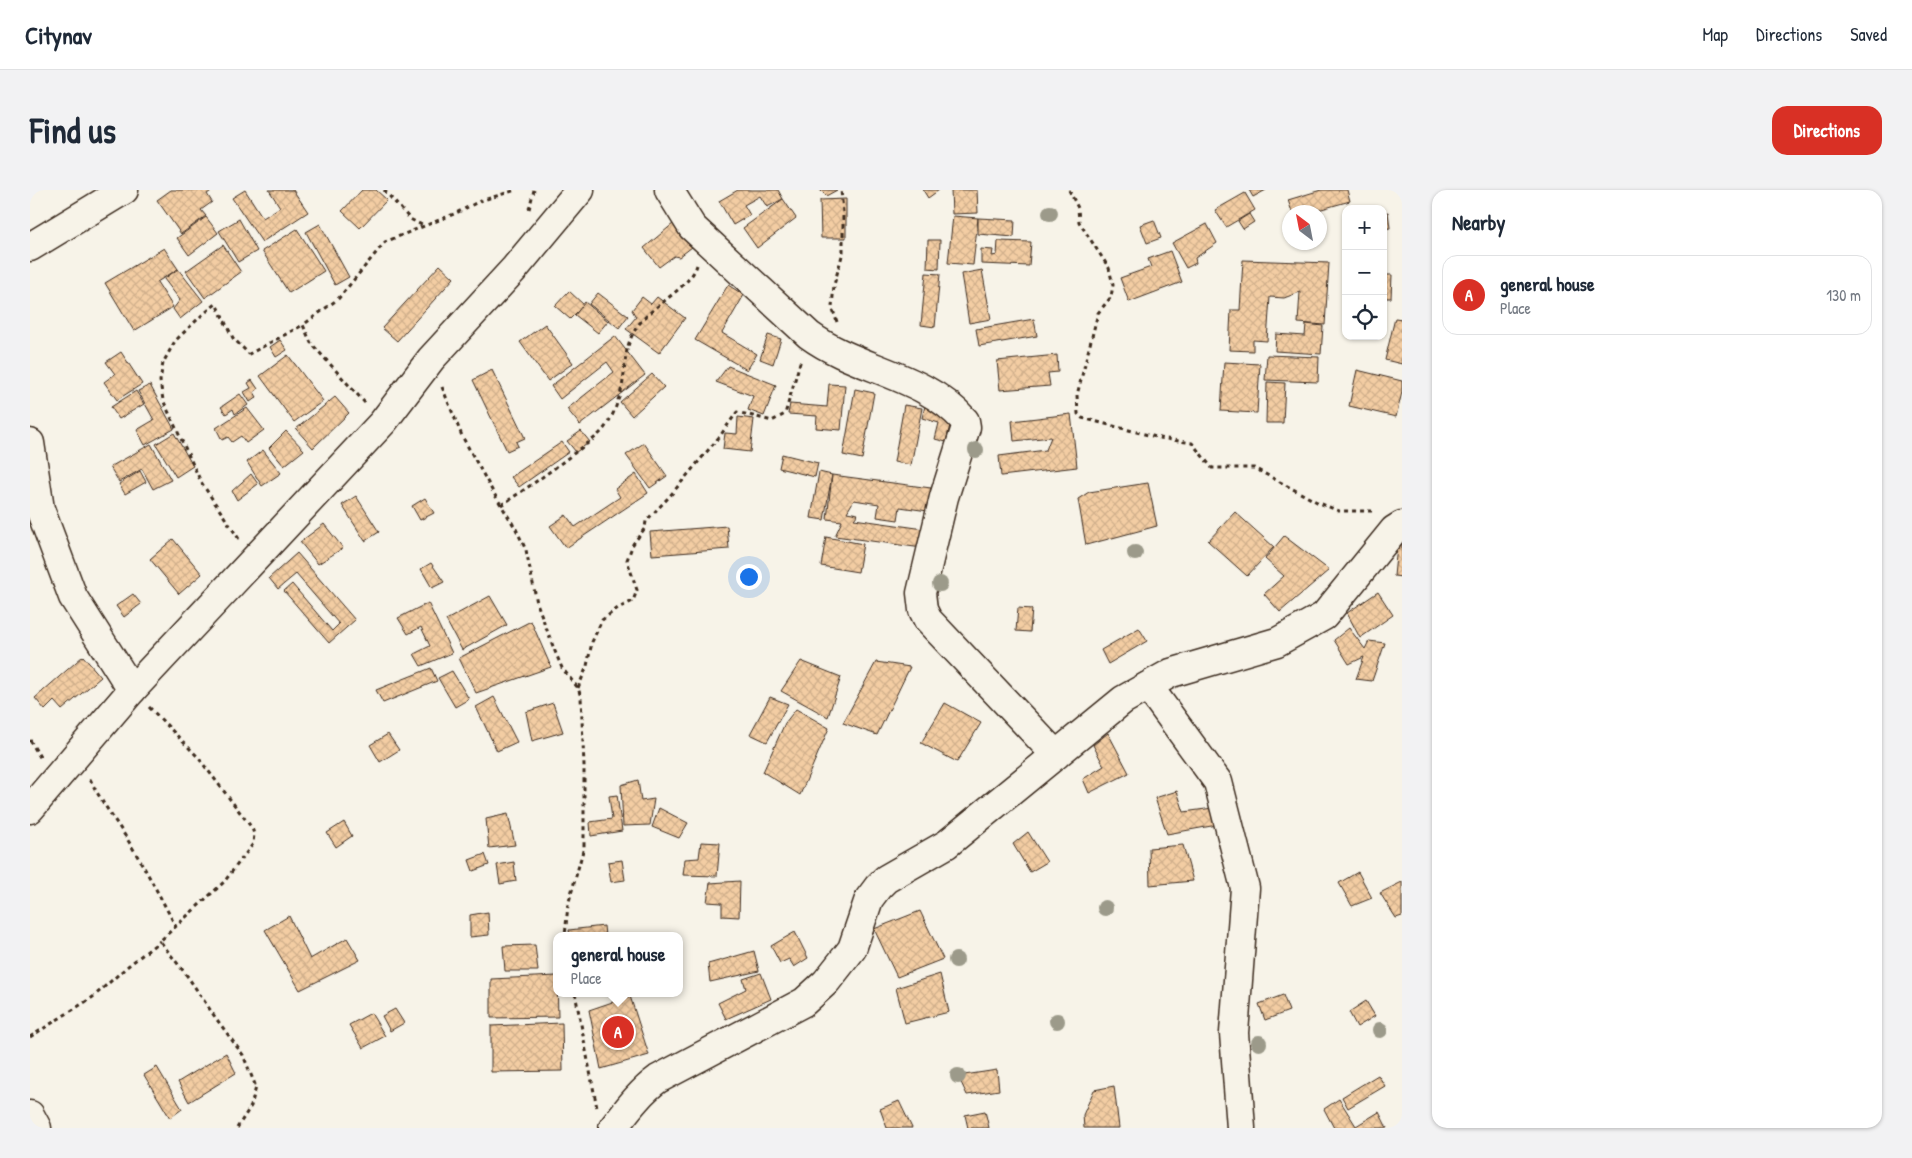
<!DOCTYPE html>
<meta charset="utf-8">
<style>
:root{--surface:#fff;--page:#f2f2f3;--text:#1f2937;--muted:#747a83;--line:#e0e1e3;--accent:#d93025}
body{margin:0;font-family:"Patrick Hand",sans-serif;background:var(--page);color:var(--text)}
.controls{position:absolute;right:15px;top:15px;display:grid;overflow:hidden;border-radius:10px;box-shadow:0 1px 4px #0004}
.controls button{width:45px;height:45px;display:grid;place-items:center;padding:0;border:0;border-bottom:1px solid var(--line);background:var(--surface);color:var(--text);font:25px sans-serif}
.compass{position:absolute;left:1252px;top:15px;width:45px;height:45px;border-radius:50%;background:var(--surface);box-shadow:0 1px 4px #0004;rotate:328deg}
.you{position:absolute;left:718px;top:386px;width:18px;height:18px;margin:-12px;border:4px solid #fff;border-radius:50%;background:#1a73e8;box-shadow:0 0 0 8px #1a73e833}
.badge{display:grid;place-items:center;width:32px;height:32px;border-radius:50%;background:var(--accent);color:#fff;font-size:16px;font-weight:700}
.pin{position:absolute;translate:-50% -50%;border:2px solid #fff;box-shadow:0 1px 5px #0006}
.popup{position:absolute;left:523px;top:742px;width:130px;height:65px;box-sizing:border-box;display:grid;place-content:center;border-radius:10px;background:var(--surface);filter:drop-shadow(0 1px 4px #0005);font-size:16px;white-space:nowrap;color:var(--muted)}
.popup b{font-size:19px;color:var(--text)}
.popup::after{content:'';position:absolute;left:50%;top:100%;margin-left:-10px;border:10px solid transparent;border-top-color:var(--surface)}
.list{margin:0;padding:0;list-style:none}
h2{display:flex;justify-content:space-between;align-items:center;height:65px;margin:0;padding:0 20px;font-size:21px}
h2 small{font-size:16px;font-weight:400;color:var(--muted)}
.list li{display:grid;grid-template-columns:32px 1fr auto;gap:15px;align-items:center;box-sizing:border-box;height:80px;margin:0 10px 10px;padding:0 10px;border:1px solid var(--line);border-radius:15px}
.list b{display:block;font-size:19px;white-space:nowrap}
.list p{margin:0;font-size:16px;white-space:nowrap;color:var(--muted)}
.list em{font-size:16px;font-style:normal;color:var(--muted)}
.icon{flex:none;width:28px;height:28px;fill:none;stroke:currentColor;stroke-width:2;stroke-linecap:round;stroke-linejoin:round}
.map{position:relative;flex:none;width:1372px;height:938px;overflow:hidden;border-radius:15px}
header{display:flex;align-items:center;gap:30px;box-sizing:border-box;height:70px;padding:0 25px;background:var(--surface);border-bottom:1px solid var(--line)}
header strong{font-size:24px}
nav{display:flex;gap:28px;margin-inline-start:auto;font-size:18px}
.intro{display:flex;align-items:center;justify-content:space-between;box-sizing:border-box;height:120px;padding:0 30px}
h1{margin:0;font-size:35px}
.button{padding:12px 22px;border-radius:15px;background:var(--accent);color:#fff;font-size:18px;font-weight:700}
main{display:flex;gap:30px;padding:0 30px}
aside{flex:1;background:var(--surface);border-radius:15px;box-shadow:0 1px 4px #0004}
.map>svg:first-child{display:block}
.building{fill:url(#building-cross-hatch);stroke:#3b2a1e}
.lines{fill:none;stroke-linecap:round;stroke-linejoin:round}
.minor-casing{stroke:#3b2a1e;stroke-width:31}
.path{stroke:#3b2a1e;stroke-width:3;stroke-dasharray:4 4;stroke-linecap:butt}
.minor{stroke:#f7f3e8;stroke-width:28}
.tree{fill:#9c9a8a}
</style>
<header>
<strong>Citynav</strong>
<nav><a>Map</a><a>Directions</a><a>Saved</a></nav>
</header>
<div class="intro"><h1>Find us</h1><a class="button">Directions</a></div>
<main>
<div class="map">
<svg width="1372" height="938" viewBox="0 0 1372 938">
<defs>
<pattern id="building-cross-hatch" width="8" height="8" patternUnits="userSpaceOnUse" patternTransform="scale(1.25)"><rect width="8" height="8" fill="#f3cda3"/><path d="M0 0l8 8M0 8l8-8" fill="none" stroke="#d1b08c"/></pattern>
</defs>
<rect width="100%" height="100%" fill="#f7f3e8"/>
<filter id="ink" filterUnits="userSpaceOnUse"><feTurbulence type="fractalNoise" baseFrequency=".02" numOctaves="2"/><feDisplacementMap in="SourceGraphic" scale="10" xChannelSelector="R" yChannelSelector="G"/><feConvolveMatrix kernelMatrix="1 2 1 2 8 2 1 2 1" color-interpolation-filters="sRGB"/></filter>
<g filter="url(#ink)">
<g class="building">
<polygon points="141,0 183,0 177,4 182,12 171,20 176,26 151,44 127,10"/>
<polygon points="215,0 233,28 250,17 239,0 263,0 278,22 232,52 202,8"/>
<polygon points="332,0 346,0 357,10 330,38 312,21"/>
<polygon points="708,0 748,0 753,9 737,17 730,6 714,15 720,25 703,35 689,11"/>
<polygon points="790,0 807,0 796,6"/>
<polygon points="893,0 909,0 898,8"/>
<polygon points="921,0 947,0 948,23 922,24"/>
<polygon points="1219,0 1236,0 1223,7"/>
<polygon points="1291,0 1317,0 1320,11 1281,22 1262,22 1258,10"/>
<polygon points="1215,3 1225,20 1196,37 1185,20"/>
<polygon points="753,9 766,28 727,58 713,38"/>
<polygon points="816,9 816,48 791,48 790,10"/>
<polygon points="1358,22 1360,38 1353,39 1353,23"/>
<polygon points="1219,24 1224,32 1213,39 1208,31"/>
<polygon points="923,26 948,28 943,75 918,73"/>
<polygon points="176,27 188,43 159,65 147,48"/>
<polygon points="948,28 985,30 984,47 948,44"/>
<polygon points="209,29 227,61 208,72 189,41"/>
<polygon points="1124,30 1131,48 1117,53 1110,35"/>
<polygon points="644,33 662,57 649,67 644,66 629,77 614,58"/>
<polygon points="290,34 319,87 305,95 276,42"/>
<polygon points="1177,34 1187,53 1165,68 1166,73 1156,78 1142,53"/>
<polygon points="267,39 294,81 259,103 232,61"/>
<polygon points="898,50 910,50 909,79 897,78"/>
<polygon points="968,51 1001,52 999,76 951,74 951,59 963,60 962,66 967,65"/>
<polygon points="193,55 211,82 175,108 156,81"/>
<polygon points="134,58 148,79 127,92 143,117 104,141 75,93"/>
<polygon points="1140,61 1152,92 1099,112 1090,88 1121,77 1118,69"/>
<polygon points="1213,70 1299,73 1295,135 1268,133 1270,102 1254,108 1240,107 1237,151 1223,150 1223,161 1199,160 1201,120 1210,120"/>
<polygon points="410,75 424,88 367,151 352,138"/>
<polygon points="148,79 173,111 150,129 143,119 150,110 134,89"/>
<polygon points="952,80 961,129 939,133 931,84"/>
<polygon points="896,83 910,84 905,137 891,135"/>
<polygon points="1353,85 1362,85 1361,108 1353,108"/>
<polygon points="698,95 714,105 692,143 727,164 717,180 665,150"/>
<polygon points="539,101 554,115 540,129 525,116"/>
<polygon points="568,103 598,126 589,138 559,114"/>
<polygon points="612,107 621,114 627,107 655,128 629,163 596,139 606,127 602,120"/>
<polygon points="555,112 578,131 568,143 545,125"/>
<polygon points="1365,128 1372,129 1372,174 1355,170"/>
<polygon points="1004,129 1007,146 949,156 946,139"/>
<polygon points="515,134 543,173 518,191 490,152"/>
<polygon points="1276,134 1293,136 1291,164 1245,161 1246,144 1275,146"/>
<polygon points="738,145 751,149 743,174 730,169"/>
<polygon points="585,146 615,185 550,235 537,219 584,182 577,172 530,209 521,196"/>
<polygon points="250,150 257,160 246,167 240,157"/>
<polygon points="91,162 112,194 87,210 74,192 85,184 76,172"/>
<polygon points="258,165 293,211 264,232 230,186"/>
<polygon points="1027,165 1028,182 1018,183 1020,196 970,200 967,171"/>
<polygon points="1237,165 1289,167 1288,192 1235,190"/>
<polygon points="1194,172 1230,174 1227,223 1191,221"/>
<polygon points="698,176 746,195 734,226 718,220 723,206 686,192"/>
<polygon points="462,180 495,248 486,252 488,256 477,261 443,190"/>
<polygon points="1327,180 1372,191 1372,202 1366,227 1319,216"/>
<polygon points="622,184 634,197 602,226 590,212"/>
<polygon points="222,190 228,199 224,202 227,207 220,212 214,202 221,198 218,193"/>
<polygon points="1237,192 1255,193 1253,233 1236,233"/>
<polygon points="799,194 815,195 811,240 786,238 787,226 758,224 760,214 797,217"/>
<polygon points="120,195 144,239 115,255 107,240 124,230 108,201"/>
<polygon points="825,199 844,203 832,269 813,265"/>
<polygon points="106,201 114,214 89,229 81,217"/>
<polygon points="210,204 218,215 205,224 203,219 196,224 191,217"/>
<polygon points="305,207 319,223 283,258 266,239"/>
<polygon points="874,215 892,218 881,275 864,272"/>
<polygon points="895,216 923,223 916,252 905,249 909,233 892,228"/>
<polygon points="217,218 234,240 216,253 211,246 202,252 198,247 192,250 186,238"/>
<polygon points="1041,224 1047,277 971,286 969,266 1016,260 1021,247 984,251 982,231"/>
<polygon points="708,227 724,229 720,262 693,259 695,243 707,244"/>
<polygon points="256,241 274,260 254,276 239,258"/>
<polygon points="551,241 560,252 546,262 537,251"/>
<polygon points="144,243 163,276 146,287 126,254"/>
<polygon points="532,252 539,262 489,297 481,287"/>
<polygon points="614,253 637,286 620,298 596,265"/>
<polygon points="121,254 141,290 123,299 112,279 89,292 80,277"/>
<polygon points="233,260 251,283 232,296 217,272"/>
<polygon points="752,264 788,273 785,287 749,278"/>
<polygon points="110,281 116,292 95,304 89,294"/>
<polygon points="789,282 802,285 794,330 781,328"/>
<polygon points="221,284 228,294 207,310 202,301"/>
<polygon points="606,284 618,303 536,358 520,336 536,325 545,337 590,307 585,299"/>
<polygon points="802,285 901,298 898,321 870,317 868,330 847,327 849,314 824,310 817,322 828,324 824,329 894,339 892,358 805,346 812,331 797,329"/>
<polygon points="1118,293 1127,336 1056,355 1048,309 1059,302"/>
<polygon points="326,306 349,342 335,351 312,315"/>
<polygon points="395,308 404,323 390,330 382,316"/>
<polygon points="1205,322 1244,357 1217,386 1178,351"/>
<polygon points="294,334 313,358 288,374 270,352"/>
<polygon points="697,336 699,359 622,365 620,342"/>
<polygon points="1254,346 1299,380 1250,422 1234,404 1254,386 1235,369"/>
<polygon points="1368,346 1372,346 1372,387 1364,386"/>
<polygon points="796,347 833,354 828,382 791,376"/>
<polygon points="143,349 172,384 149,404 120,369"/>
<polygon points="267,363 325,430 299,453 254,401 262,394 302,441 309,434 266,384 248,399 239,388"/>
<polygon points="401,373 414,392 402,398 391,379"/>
<polygon points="1348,402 1363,425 1330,448 1317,423"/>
<polygon points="103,404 111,414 94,427 86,416"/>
<polygon points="460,406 477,435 432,460 416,430"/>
<polygon points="398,413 422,463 391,476 384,464 400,456 391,437 378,444 368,428"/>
<polygon points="988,418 1002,419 1000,442 986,441"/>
<polygon points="501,431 521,477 446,503 429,468"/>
<polygon points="1109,438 1117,451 1078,474 1071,460"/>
<polygon points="1319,438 1335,459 1339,451 1355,453 1342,491 1326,489 1334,467 1319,474 1304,450"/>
<polygon points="53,466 71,487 32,520 24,511 15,520 5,508"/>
<polygon points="771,471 811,487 798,527 751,501"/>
<polygon points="846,472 880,477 847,545 813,533"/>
<polygon points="401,478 407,491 353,513 346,500"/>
<polygon points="422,481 439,509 425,517 408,488"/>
<polygon points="464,507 487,552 467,561 446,517"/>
<polygon points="740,507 758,514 737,552 720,544"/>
<polygon points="523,513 533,542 502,551 496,522"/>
<polygon points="915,513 951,533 927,572 891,553"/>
<polygon points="766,519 799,538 770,605 733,582 755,533"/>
<polygon points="1078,543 1099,583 1059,603 1053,589 1074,576 1063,555"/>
<polygon points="358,544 369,560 350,572 340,555"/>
<polygon points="608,590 611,611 624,609 620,635 593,636 591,595"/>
<polygon points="1147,601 1154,622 1183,618 1187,635 1137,644 1125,608"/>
<polygon points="587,605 592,641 561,646 560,632 582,629 579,606"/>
<polygon points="629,618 658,633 649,648 622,637"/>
<polygon points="478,624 485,655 459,658 456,629"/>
<polygon points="314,632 322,646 306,657 297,643"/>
<polygon points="998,642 1017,672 1000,682 983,654"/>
<polygon points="671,652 690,653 687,686 653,685 655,669 669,668"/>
<polygon points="1153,655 1163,691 1120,695 1119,658"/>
<polygon points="455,664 459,675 443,681 439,670"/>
<polygon points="592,670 595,690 581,692 578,672"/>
<polygon points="484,672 486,691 470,694 467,675"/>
<polygon points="1328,682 1342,708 1322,716 1309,693"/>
<polygon points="710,691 709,727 692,726 692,713 677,712 680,693"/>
<polygon points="1372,692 1372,726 1366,728 1350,703"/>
<polygon points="890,721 913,769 867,787 844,739"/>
<polygon points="458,722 459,745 440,747 440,725"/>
<polygon points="259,726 280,769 317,748 330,770 270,800 235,740"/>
<polygon points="574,736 575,746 540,746 539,740"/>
<polygon points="765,742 778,768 764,777 759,769 750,773 741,756"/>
<polygon points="505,755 508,781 475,781 473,756"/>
<polygon points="724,761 729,781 680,792 678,774"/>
<polygon points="731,783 741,809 696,829 688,813 716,799 713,789"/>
<polygon points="910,784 919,822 875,833 866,798"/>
<polygon points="527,786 528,827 461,828 461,789"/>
<polygon points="1253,805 1259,821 1235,830 1229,814"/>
<polygon points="600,806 619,865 571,879 559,820"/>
<polygon points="1336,811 1345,826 1327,837 1319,822"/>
<polygon points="365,819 374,833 360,841 352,826"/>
<polygon points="341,823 355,846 333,858 319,835"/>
<polygon points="532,833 533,881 461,882 461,836"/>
<polygon points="196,863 206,883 159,912 148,892"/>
<polygon points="127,877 152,919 140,928 114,885"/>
<polygon points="967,880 969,900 937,905 928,886"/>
<polygon points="1348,885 1355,896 1318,918 1312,907"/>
<polygon points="1084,896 1089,938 1054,938 1053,925 1064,900"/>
<polygon points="1309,909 1326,936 1349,922 1357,938 1304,938 1294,919"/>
<polygon points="869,911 882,938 857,938 850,919"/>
<polygon points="955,921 959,938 938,938 935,925"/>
</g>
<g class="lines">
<defs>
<g id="minor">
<path d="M 639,0 L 662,37 L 779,145 C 827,180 894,184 935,231 L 936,237 L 914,307 L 891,403 L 893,420 L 898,430 L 1026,565"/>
<polyline points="0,57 94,0"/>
<polyline points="0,253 10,319 43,407 102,500"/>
<polyline points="1118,496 1188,592 1215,698 1204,843 1211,938"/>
<polyline points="0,619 102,500 353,232 401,169 485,78 550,0"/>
<polyline points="0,925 7,938"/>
<path d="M 583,938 C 597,920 610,902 628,889 L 774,812 L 796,792 L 822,759 L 839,709 L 848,697 L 856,689 L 917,654 L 1093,510 L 1141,483 L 1247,452 L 1294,426 L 1364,340 L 1372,335"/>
</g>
</defs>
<use href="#minor" class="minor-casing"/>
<g class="path">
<polyline points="354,0 380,29 394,36"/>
<polyline points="1039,0 1048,18 1049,32 1079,78 1083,95 1081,107 1068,123 1047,205 1048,224 1052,228 1130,248 1162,253 1182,278 1224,278 1287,312 1309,321 1346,321"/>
<polyline points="499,19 504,0"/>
<polyline points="807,132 802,117 804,95 813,62 813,23 811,0"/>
<polyline points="412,197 432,246 463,302 486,339 496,360 507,413 524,459 532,478 548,498 551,507 554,575 554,657 538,715 535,746"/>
<polyline points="335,213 281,153 273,135 308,109 355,52 424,24 450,11 486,0"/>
<path d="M 471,315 C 496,299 520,282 543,264 C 556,254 571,246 579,231 C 583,225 586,217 588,210 C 599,183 589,161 609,134 C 624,115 661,96 667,75"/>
<polyline points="209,349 171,292 133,210 130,191 133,173 145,151 171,126 186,114 203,148 219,164 273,135"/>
<polyline points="548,498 557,476 562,452 572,430 588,418 603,411 607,400 597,370 603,354 615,338 616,331 639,307 690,246 707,222 742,231 755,224 771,169"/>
<polyline points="119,517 167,566 222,638 224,644 223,654 194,692 130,751 158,787 185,827 213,865 226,897 221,916 207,938"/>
<polyline points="0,550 11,569"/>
<path d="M 60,589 C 71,612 86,631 99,652 C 116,680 131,708 146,737"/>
<polyline points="545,803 567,918"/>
<polyline points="0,847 63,807 98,776 130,751"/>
</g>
<use href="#minor" class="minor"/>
</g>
<g class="tree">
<circle cx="1020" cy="23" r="8"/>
<circle cx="946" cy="260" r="8"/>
<circle cx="1105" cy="363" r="8"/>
<circle cx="910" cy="394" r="8"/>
<circle cx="1075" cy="718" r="8"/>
<circle cx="926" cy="770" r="8"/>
<circle cx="1027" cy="831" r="8"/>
<circle cx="1350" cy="840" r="8"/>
<circle cx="1229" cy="853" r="8"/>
<circle cx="928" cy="886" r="8"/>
</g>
</g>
</svg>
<div class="controls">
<button>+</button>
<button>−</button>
<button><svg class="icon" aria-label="locate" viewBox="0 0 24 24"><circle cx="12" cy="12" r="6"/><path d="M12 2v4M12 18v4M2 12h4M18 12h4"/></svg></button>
</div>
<svg class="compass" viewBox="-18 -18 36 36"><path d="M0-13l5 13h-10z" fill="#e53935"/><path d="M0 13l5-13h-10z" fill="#747a83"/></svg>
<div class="you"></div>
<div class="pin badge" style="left:588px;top:842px">A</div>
<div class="popup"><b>general house</b>Place</div>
</div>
<aside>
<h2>Nearby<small></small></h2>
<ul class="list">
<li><span class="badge">A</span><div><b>general house</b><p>Place</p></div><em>130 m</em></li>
</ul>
</aside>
</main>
